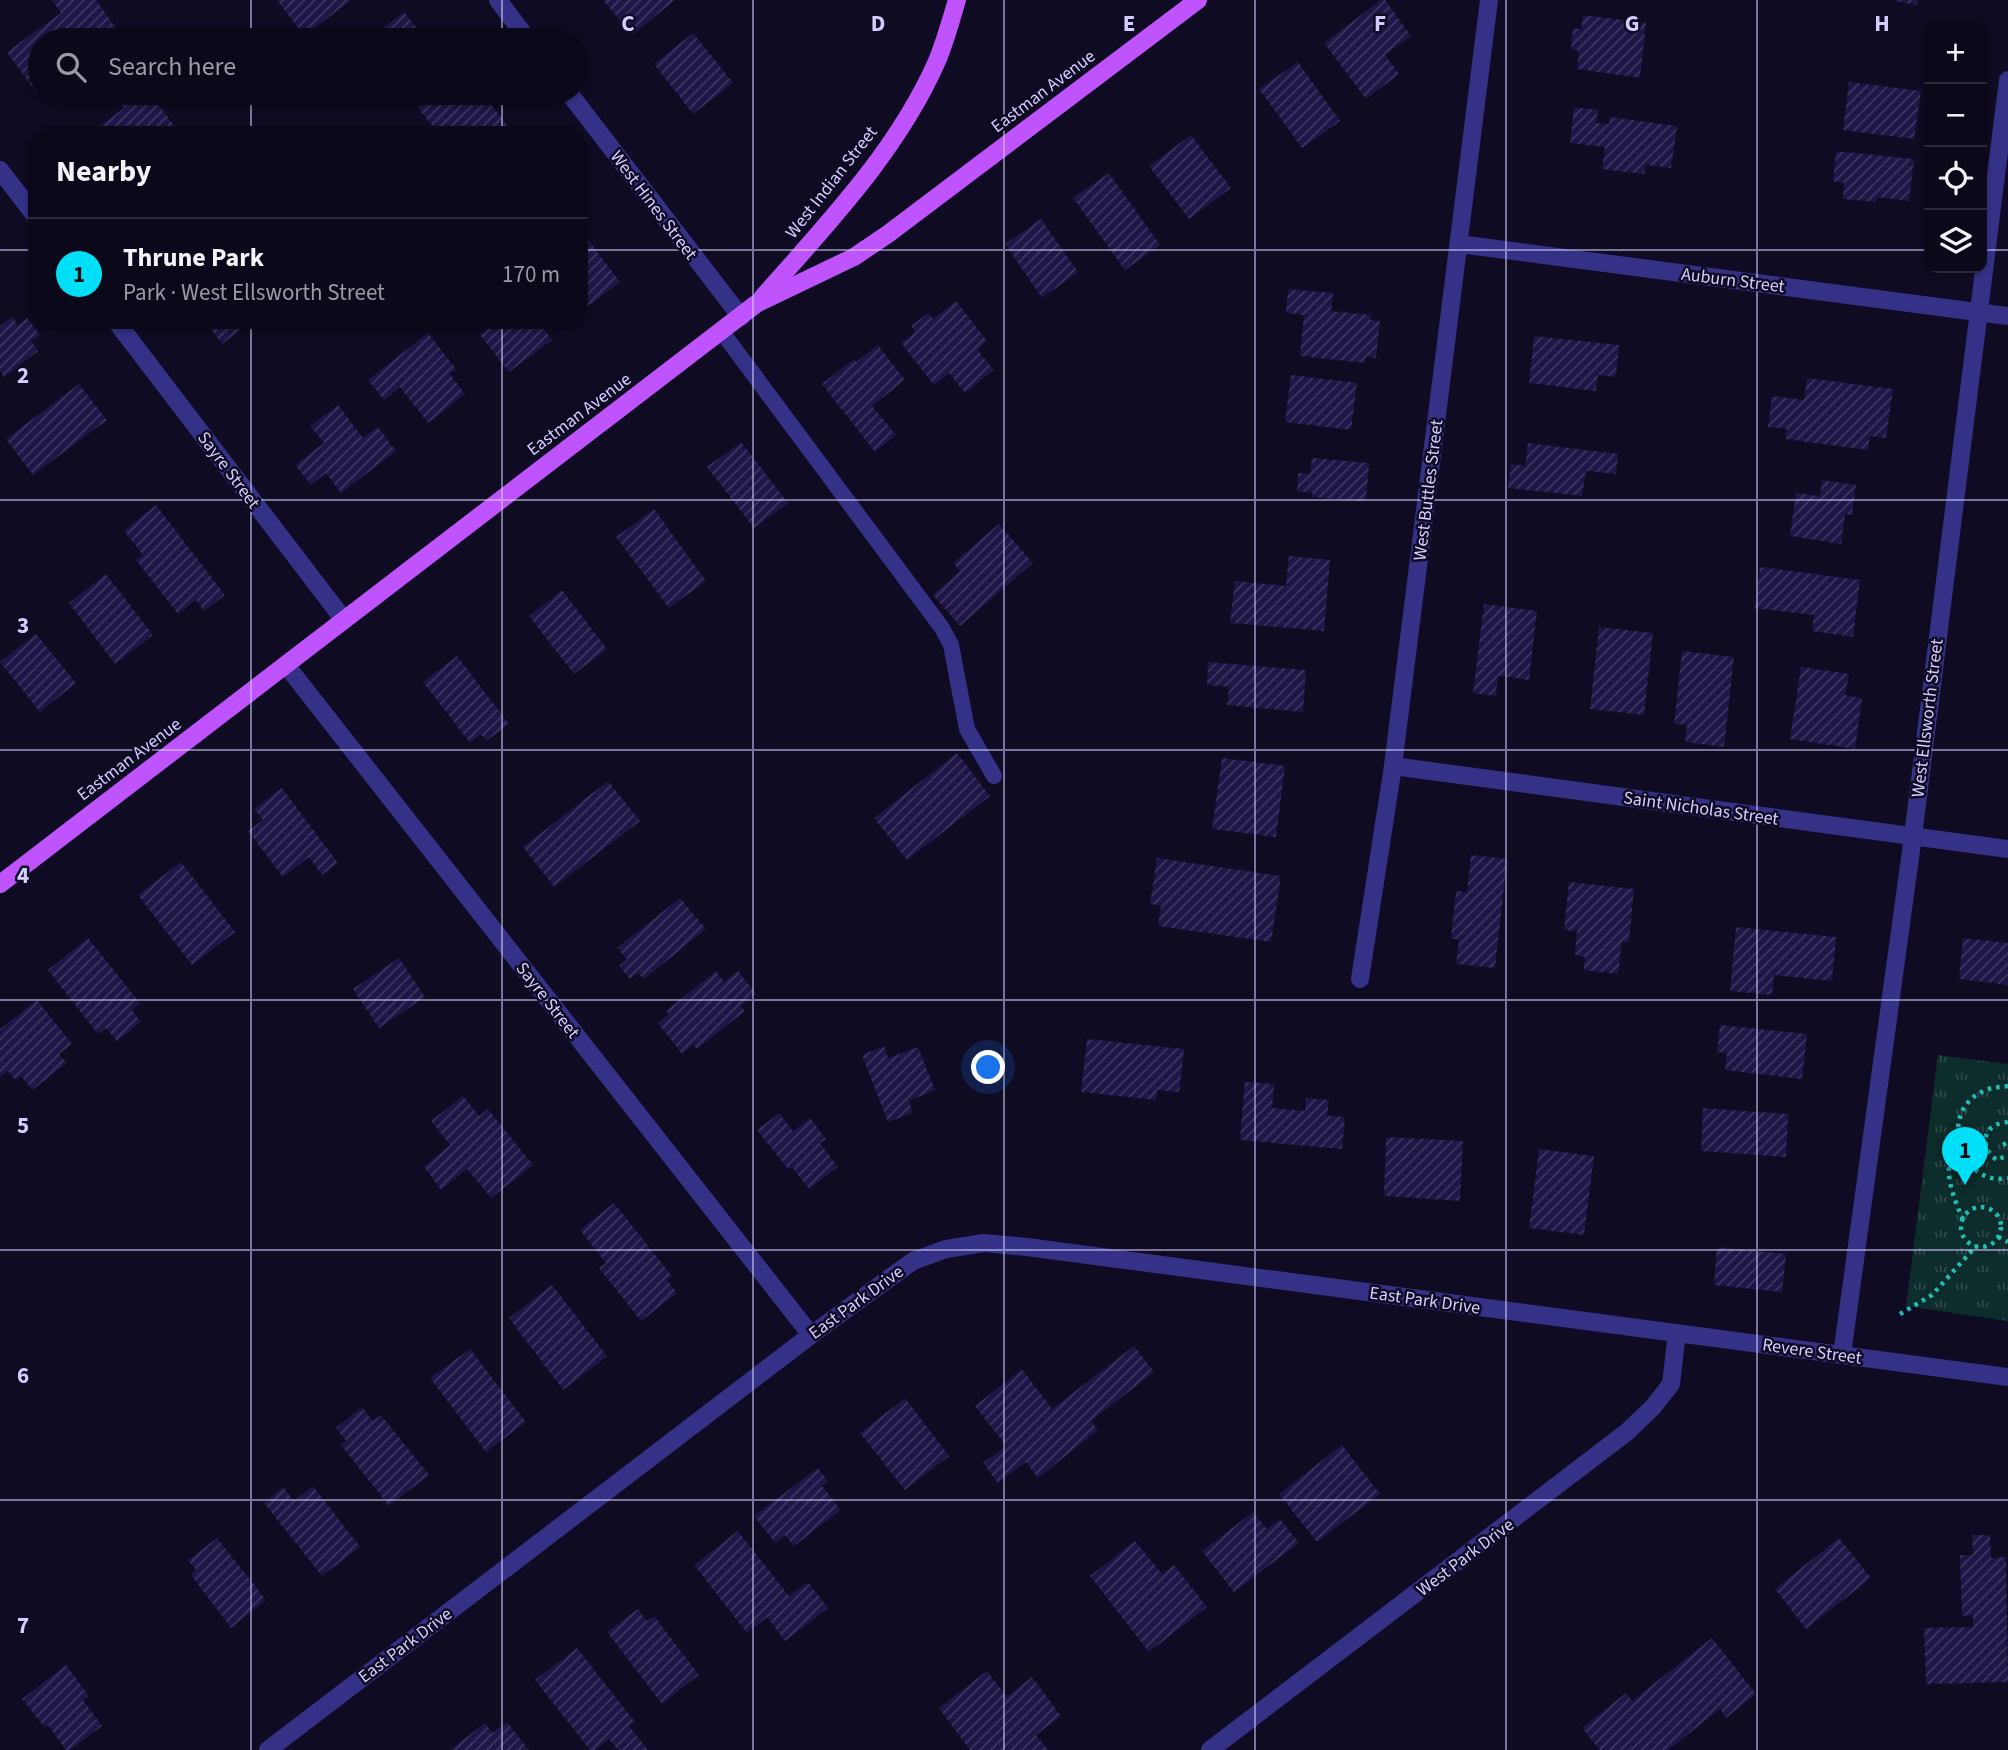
<!DOCTYPE html>
<meta charset="utf-8">
<style>
:root{--surface:#0b081a;--page:#141123;--text:#f1f3f6;--muted:#9a9aa2;--line:#2b2939;--accent:#00dff8}
body{margin:0;font-family:"Source Sans 3",sans-serif;background:var(--page);color:var(--text)}
.controls{position:absolute;right:21px;top:21px;display:grid;overflow:hidden;border-radius:14px;box-shadow:0 2px 5px #0004}
.controls button{width:63px;height:63px;display:grid;place-items:center;padding:0;border:0;border-bottom:2px solid var(--line);background:var(--surface);color:var(--text);font:35px sans-serif}
.you{position:absolute;left:989px;top:1068px;width:24px;height:24px;margin:-18px;border:5px solid #fff;border-radius:50%;background:#1a73e8;box-shadow:0 0 0 10px #1a73e833}
.badge{display:grid;place-items:center;width:46px;height:46px;border-radius:50%;background:var(--accent);color:#111;font-size:23px;font-weight:700}
.pin{position:absolute;translate:-50% -58px;filter:drop-shadow(0 2px 4px #0008)}
.pin::after{content:'';position:absolute;top:37px;width:24px;height:21px;background:inherit;clip-path:polygon(0 0,100% 0,50% 100%)}
.list{margin:0;padding:0;list-style:none}
h2{display:flex;justify-content:space-between;align-items:center;height:91px;margin:0;padding:0 28px;font-size:30px}
h2 small{font-size:23px;font-weight:400;color:var(--muted)}
.list li{display:grid;grid-template-columns:46px 1fr auto;gap:21px;align-items:center;box-sizing:border-box;height:112px;padding:0 28px;border-top:2px solid var(--line)}
.list b{display:block;font-size:26px;white-space:nowrap}
.list p{margin:0;font-size:23px;white-space:nowrap;color:var(--muted)}
.list em{font-size:23px;font-style:normal;color:var(--muted)}
.icon{flex:none;width:38px;height:38px;fill:none;stroke:currentColor;stroke-width:2;stroke-linecap:round;stroke-linejoin:round}
.map{position:relative;flex:none;width:2008px;height:1750px;overflow:hidden}
.search{position:absolute;background:var(--surface);box-shadow:0 2px 5px #0004;left:28px;top:28px;width:560px;height:77px;display:flex;align-items:center;gap:18px;box-sizing:border-box;padding:0 24px;border-radius:38px;color:var(--muted);font-size:26px}
.panel{position:absolute;background:var(--surface);box-shadow:0 2px 5px #0004;left:28px;top:126px;width:560px;height:203px;border-radius:28px}
.map>svg:first-child{display:block}
.park{fill:url(#park-tufts)}
.building{fill:url(#building-hatch)}
.lines{fill:none;stroke-linecap:round;stroke-linejoin:round}
.path{stroke:#20bfb6;stroke-width:4.5;stroke-dasharray:3.5 5;stroke-linecap:butt}
.service{stroke:#343187;stroke-width:16}
.minor{stroke:#343187;stroke-width:18}
.primary{stroke:#bf54ff;stroke-width:18}
.grid{fill:none;stroke:#d3cdff;stroke-width:2;stroke-opacity:0.55}
.labels{text-anchor:middle;stroke-width:5;stroke-linejoin:round;paint-order:stroke}
.street-label{font-size:18px;fill:#d3cdff;stroke:#0f0b23}
.grid-label{font-size:23px;text-anchor:middle;font-weight:bold;fill:#d3cdff;stroke:#0f0b23;stroke-width:5;stroke-linejoin:round;paint-order:stroke}
</style>
<div class="map">
<svg width="2008" height="1750" viewBox="0 0 2008 1750">
<defs>
<pattern id="park-tufts" width="24" height="20" patternUnits="userSpaceOnUse" patternTransform="scale(1.75)"><rect width="24" height="20" fill="#0d2d2c"/><path d="M3 7l-1-3M5 7V3M7 7l1-3M15 17l-1-3M17 17v-4M19 17l1-3" fill="none" stroke="#2f4a4c"/></pattern>
<pattern id="building-hatch" width="6" height="6" patternUnits="userSpaceOnUse" patternTransform="scale(1.75)"><rect width="6" height="6" fill="#1f1546"/><path d="M-1 1l2-2M0 6l6-6M5 7l2-2" fill="none" stroke="#3f3662"/></pattern>
</defs>
<rect width="100%" height="100%" fill="#0f0b23"/>
<polygon class="park" points="1938,1055 2008,1064 2008,1321 1906,1306"/>
<g class="building">
<polygon points="52,0 96,0 118,31 105,40 40,40 40,87 35,91 7,52 61,13"/>
<polygon points="277,0 351,0 304,36"/>
<polygon points="603,0 675,0 632,35"/>
<polygon points="1381,0 1385,0 1411,36 1385,55 1399,74 1366,99 1324,43"/>
<polygon points="1891,0 1918,0 1917,5"/>
<polygon points="404,12 426,40 367,40"/>
<polygon points="1583,15 1646,23 1640,78 1577,69 1579,51 1571,49 1573,28 1581,29"/>
<polygon points="693,33 733,83 693,114 654,64"/>
<polygon points="1298,62 1340,121 1302,148 1259,89"/>
<polygon points="1849,82 1921,91 1914,139 1843,130"/>
<polygon points="113,93 150,93 175,127 165,135 88,135 124,108"/>
<polygon points="437,93 482,93 515,135 440,135 418,108"/>
<polygon points="1574,107 1598,110 1596,123 1609,124 1610,117 1677,126 1671,168 1646,165 1644,174 1602,169 1605,147 1570,143"/>
<polygon points="1191,135 1231,188 1189,219 1149,166"/>
<polygon points="1836,151 1914,159 1909,201 1877,197 1876,202 1843,199 1844,183 1833,181"/>
<polygon points="1109,173 1160,245 1125,270 1073,198"/>
<polygon points="1041,219 1078,272 1042,298 1005,244"/>
<polygon points="579,228 620,282 582,311 579,307"/>
<polygon points="1288,289 1333,293 1331,311 1371,315 1370,320 1380,321 1376,358 1365,357 1365,363 1300,356 1304,315 1286,313"/>
<polygon points="956,301 987,341 977,349 994,370 965,393 949,373 934,385 901,343 915,332 911,326 928,313 933,319"/>
<polygon points="12,317 18,325 27,318 40,335 31,341 38,351 4,377 0,371 0,326"/>
<polygon points="204,320 252,320 222,344"/>
<polygon points="481,320 537,320 552,340 509,372 480,335 488,329"/>
<polygon points="428,333 456,369 450,374 465,394 428,423 400,387 384,400 368,380"/>
<polygon points="1534,336 1619,345 1616,377 1598,375 1596,391 1529,383"/>
<polygon points="878,345 905,380 872,406 896,435 875,452 822,384 854,359 856,362"/>
<polygon points="1291,375 1357,383 1351,430 1285,422"/>
<polygon points="1807,378 1893,389 1886,438 1870,436 1868,450 1785,439 1787,429 1768,427 1772,396 1804,400"/>
<polygon points="79,384 107,420 33,475 6,439"/>
<polygon points="338,405 363,438 378,427 396,451 341,493 326,473 311,485 295,465 324,443 310,426"/>
<polygon points="741,442 788,503 754,528 707,467"/>
<polygon points="1528,443 1618,454 1616,474 1586,471 1582,496 1508,488 1511,464 1525,466"/>
<polygon points="1312,458 1369,463 1366,502 1312,497 1313,493 1297,491 1298,473 1310,474"/>
<polygon points="1822,480 1856,485 1852,515 1845,514 1841,544 1790,536 1796,493 1820,496"/>
<polygon points="156,505 225,595 204,611 196,600 178,614 136,560 143,555 124,531"/>
<polygon points="654,509 706,581 669,608 616,537"/>
<polygon points="999,524 1033,563 960,626 933,595 960,571 953,563"/>
<polygon points="1289,556 1330,560 1324,631 1230,623 1235,581 1286,586"/>
<polygon points="1760,567 1860,580 1853,637 1812,631 1814,615 1755,608"/>
<polygon points="106,574 153,635 115,664 69,603"/>
<polygon points="562,590 607,649 574,674 529,616"/>
<polygon points="1484,604 1537,611 1529,680 1498,676 1496,696 1473,693"/>
<polygon points="1599,627 1653,633 1644,715 1590,709"/>
<polygon points="36,634 76,683 40,712 0,662"/>
<polygon points="1682,651 1734,657 1724,747 1685,742 1687,725 1674,724"/>
<polygon points="457,656 509,724 486,741 481,734 470,743 423,682"/>
<polygon points="1208,662 1306,670 1303,712 1227,705 1229,687 1207,685"/>
<polygon points="1801,667 1849,674 1845,695 1862,698 1855,749 1790,739"/>
<polygon points="957,753 990,796 907,860 874,818"/>
<polygon points="1222,758 1285,766 1276,837 1212,829"/>
<polygon points="608,781 640,821 554,887 523,847"/>
<polygon points="282,788 338,863 322,875 309,857 283,877 248,831 263,820 254,809"/>
<polygon points="1471,855 1507,859 1495,968 1456,964 1459,940 1451,938 1456,891 1467,892"/>
<polygon points="1157,858 1281,876 1271,942 1158,926 1161,906 1150,904"/>
<polygon points="181,862 235,932 192,965 138,895"/>
<polygon points="1569,882 1634,889 1629,942 1622,942 1618,974 1584,970 1585,957 1575,955 1577,931 1564,930"/>
<polygon points="680,898 706,929 644,979 638,973 630,979 619,966 627,959 617,948"/>
<polygon points="1736,927 1836,937 1832,981 1774,975 1772,995 1730,991"/>
<polygon points="88,938 140,1003 132,1010 141,1022 117,1041 106,1028 98,1034 48,970"/>
<polygon points="1963,938 2008,943 2008,985 1959,979"/>
<polygon points="399,958 425,997 379,1028 353,989"/>
<polygon points="716,971 724,982 738,971 756,994 741,1006 745,1011 697,1049 693,1045 682,1054 658,1023 669,1014 666,1011"/>
<polygon points="37,1000 72,1044 59,1054 67,1063 32,1090 21,1076 15,1080 8,1071 0,1077 0,1029"/>
<polygon points="1720,1025 1807,1034 1802,1079 1725,1070 1727,1053 1717,1052"/>
<polygon points="1087,1039 1184,1049 1179,1092 1157,1090 1156,1100 1081,1092"/>
<polygon points="884,1046 888,1058 918,1047 935,1090 909,1101 913,1113 888,1122 862,1055"/>
<polygon points="1245,1082 1274,1084 1272,1108 1305,1111 1306,1098 1329,1100 1327,1116 1345,1117 1342,1149 1240,1140"/>
<polygon points="463,1096 479,1116 488,1109 533,1165 491,1198 467,1169 441,1190 424,1167 450,1145 431,1121"/>
<polygon points="1703,1108 1788,1114 1786,1157 1701,1151"/>
<polygon points="779,1113 793,1131 810,1118 826,1139 820,1143 838,1167 809,1189 792,1167 788,1169 757,1130"/>
<polygon points="1386,1137 1463,1141 1460,1201 1384,1196"/>
<polygon points="1539,1149 1594,1156 1584,1235 1529,1228"/>
<polygon points="614,1203 672,1276 667,1280 677,1293 641,1321 599,1268 606,1263 580,1230"/>
<polygon points="1717,1247 1786,1254 1782,1292 1714,1285"/>
<polygon points="552,1285 607,1356 563,1390 509,1318"/>
<polygon points="1134,1346 1154,1372 1091,1421 1098,1430 1038,1478 1026,1462 998,1483 983,1463 1006,1446 975,1406 1022,1369 1052,1409"/>
<polygon points="470,1349 526,1422 486,1452 430,1378"/>
<polygon points="905,1398 949,1456 905,1490 860,1433"/>
<polygon points="362,1407 373,1421 381,1415 429,1475 389,1506 341,1445 346,1441 336,1428"/>
<polygon points="1342,1445 1380,1494 1317,1542 1279,1494"/>
<polygon points="818,1468 828,1481 822,1486 841,1510 794,1546 785,1535 775,1543 754,1516"/>
<polygon points="313,1486 360,1547 322,1576 264,1503 283,1487 294,1501"/>
<polygon points="1253,1512 1267,1529 1280,1519 1299,1543 1234,1592 1202,1551"/>
<polygon points="738,1531 789,1596 808,1582 828,1608 785,1641 767,1617 747,1633 694,1565"/>
<polygon points="1972,1535 1990,1535 1991,1558 2006,1557 2008,1682 1926,1684 1924,1628 1973,1627 1973,1615 1962,1616 1960,1555 1973,1555"/>
<polygon points="217,1538 266,1600 231,1628 191,1575 196,1570 188,1560"/>
<polygon points="1839,1538 1871,1578 1806,1629 1775,1589"/>
<polygon points="1135,1541 1162,1574 1174,1565 1207,1607 1149,1652 1090,1576"/>
<polygon points="638,1609 647,1621 654,1616 699,1675 662,1704 607,1632"/>
<polygon points="1712,1638 1756,1694 1726,1718 1720,1709 1668,1750 1600,1750 1582,1728 1626,1693 1632,1701"/>
<polygon points="577,1648 635,1722 629,1726 648,1750 618,1750 609,1739 595,1750 590,1750 535,1680"/>
<polygon points="66,1665 89,1696 83,1700 102,1726 70,1750 66,1750 48,1725 45,1728 22,1699"/>
<polygon points="987,1671 1007,1697 1032,1677 1061,1716 1036,1735 1048,1750 970,1750 939,1708"/>
<polygon points="507,1722 529,1750 450,1750 485,1723 493,1733"/>
</g>
<g class="lines">
<g class="path">
<path d="M 2008,1086 C 2001,1087 1993,1087 1986,1090 C 1936,1109 1959,1188 2008,1178"/>
<path d="M 2008,1122 C 2004,1123 1999,1123 1996,1125 C 1980,1132 1984,1152 1997,1160 L 2008,1155"/>
<path d="M 1960,1145 C 1938,1163 1954,1198 1963,1220"/>
<polyline points="2003,1145 2008,1142"/>
<circle cx="1981" cy="1227" r="20"/>
<polyline points="1998,1237 2008,1242"/>
<polyline points="1900,1314 1932,1295 1976,1246"/>
</g>
<polyline class="service" points="722,332 942,628 951,645 967,729 994,776"/>
<g class="minor">
<polyline points="498,0 528,40"/>
<polyline points="569,93 741,317"/>
<polyline points="0,170 37,218"/>
<polyline points="1459,244 2008,316"/>
<polyline points="115,320 344,620"/>
<polyline points="286,665 811,1335"/>
<polyline points="1393,766 2008,849"/>
<polyline points="1360,979 1393,766 1489,0"/>
<polyline points="1842,1355 1913,836 2008,80"/>
<polyline points="268,1750 811,1335 913,1261 946,1249 984,1243 1027,1247 2008,1377"/>
<polyline points="1210,1750 1627,1432 1653,1407 1671,1384 1677,1333"/>
</g>
<g class="primary">
<path d="M 762,298 C 826,225 897,152 937,61 C 945,42 951,20 957,0"/>
<polyline points="0,884 756,304 854,257 888,234 1198,0"/>
</g>
</g>
<path class="grid" d="M 251,0 L 251,40M 502,0 L 502,40M 753,0 L 753,1750M 1004,0 L 1004,1750M 1255,0 L 1255,1750M 1506,0 L 1506,1750M 1757,0 L 1757,1750M 251,93 L 251,135M 502,93 L 502,135M 0,250 L 37,250M 579,250 L 1929,250M 1982,250 L 2008,250M 251,320 L 251,1750M 502,320 L 502,1750M 0,500 L 2008,500M 0,750 L 2008,750M 0,1000 L 2008,1000M 0,1250 L 2008,1250M 0,1500 L 2008,1500"/>
<g class="labels">
<g class="street-label">
<text transform="translate(1043 91) rotate(-37)" y="6">Eastman Avenue</text>
<text transform="translate(831 182) rotate(-52)" y="6">West Indian Street</text>
<text transform="translate(654 205) rotate(53)" y="6">West Hines Street</text>
<text transform="translate(1733 280) rotate(7)" y="6">Auburn Street</text>
<text transform="translate(579 414) rotate(-37)" y="6">Eastman Avenue</text>
<text transform="translate(229 470) rotate(53)" y="6">Sayre Street</text>
<text transform="translate(1428 490) rotate(-83)" y="6">West Buttles Street</text>
<text transform="translate(1927 718) rotate(-83)" y="6">West Ellsworth Street</text>
<text transform="translate(129 759) rotate(-37)" y="6">Eastman Avenue</text>
<text transform="translate(1701 808) rotate(8)" y="6">Saint Nicholas Street</text>
<text transform="translate(548 1000) rotate(52)" y="6">Sayre Street</text>
<text transform="translate(1425 1300) rotate(8)" y="6">East Park Drive</text>
<text transform="translate(856 1302) rotate(-36)" y="6">East Park Drive</text>
<text transform="translate(1812 1351) rotate(8)" y="6">Revere Street</text>
<text transform="translate(1465 1557) rotate(-37)" y="6">West Park Drive</text>
<text transform="translate(405 1645) rotate(-37)" y="6">East Park Drive</text>
</g>
</g>
<g class="grid-label">
<text x="628" y="31">C</text>
<text x="878" y="31">D</text>
<text x="1129" y="31">E</text>
<text x="1380" y="31">F</text>
<text x="1632" y="31">G</text>
<text x="1882" y="31">H</text>
<text x="23" y="383">2</text>
<text x="23" y="633">3</text>
<text x="23" y="883">4</text>
<text x="23" y="1133">5</text>
<text x="23" y="1383">6</text>
<text x="23" y="1633">7</text>
</g>
</svg>
<div class="controls">
<button>+</button>
<button>−</button>
<button><svg class="icon" aria-label="locate" viewBox="0 0 24 24"><circle cx="12" cy="12" r="6"/><path d="M12 2v4M12 18v4M2 12h4M18 12h4"/></svg></button>
<button><svg class="icon" aria-label="layers" viewBox="0 0 24 24"><path d="M12 4l9 5-9 5-9-5zM3 14l9 5 9-5"/></svg></button>
</div>
<div class="you"></div>
<div class="pin badge" style="left:1965px;top:1185px">1</div>
<div class="search"><svg class="icon" aria-label="search" viewBox="0 0 24 24"><circle cx="10" cy="10" r="6"/><path d="M15 15l6 6"/></svg>Search here</div>
<section class="panel">
<h2>Nearby<small></small></h2>
<ul class="list">
<li><span class="badge">1</span><div><b>Thrune Park</b><p>Park · West Ellsworth Street</p></div><em>170 m</em></li>
</ul>
</section>
</div>
